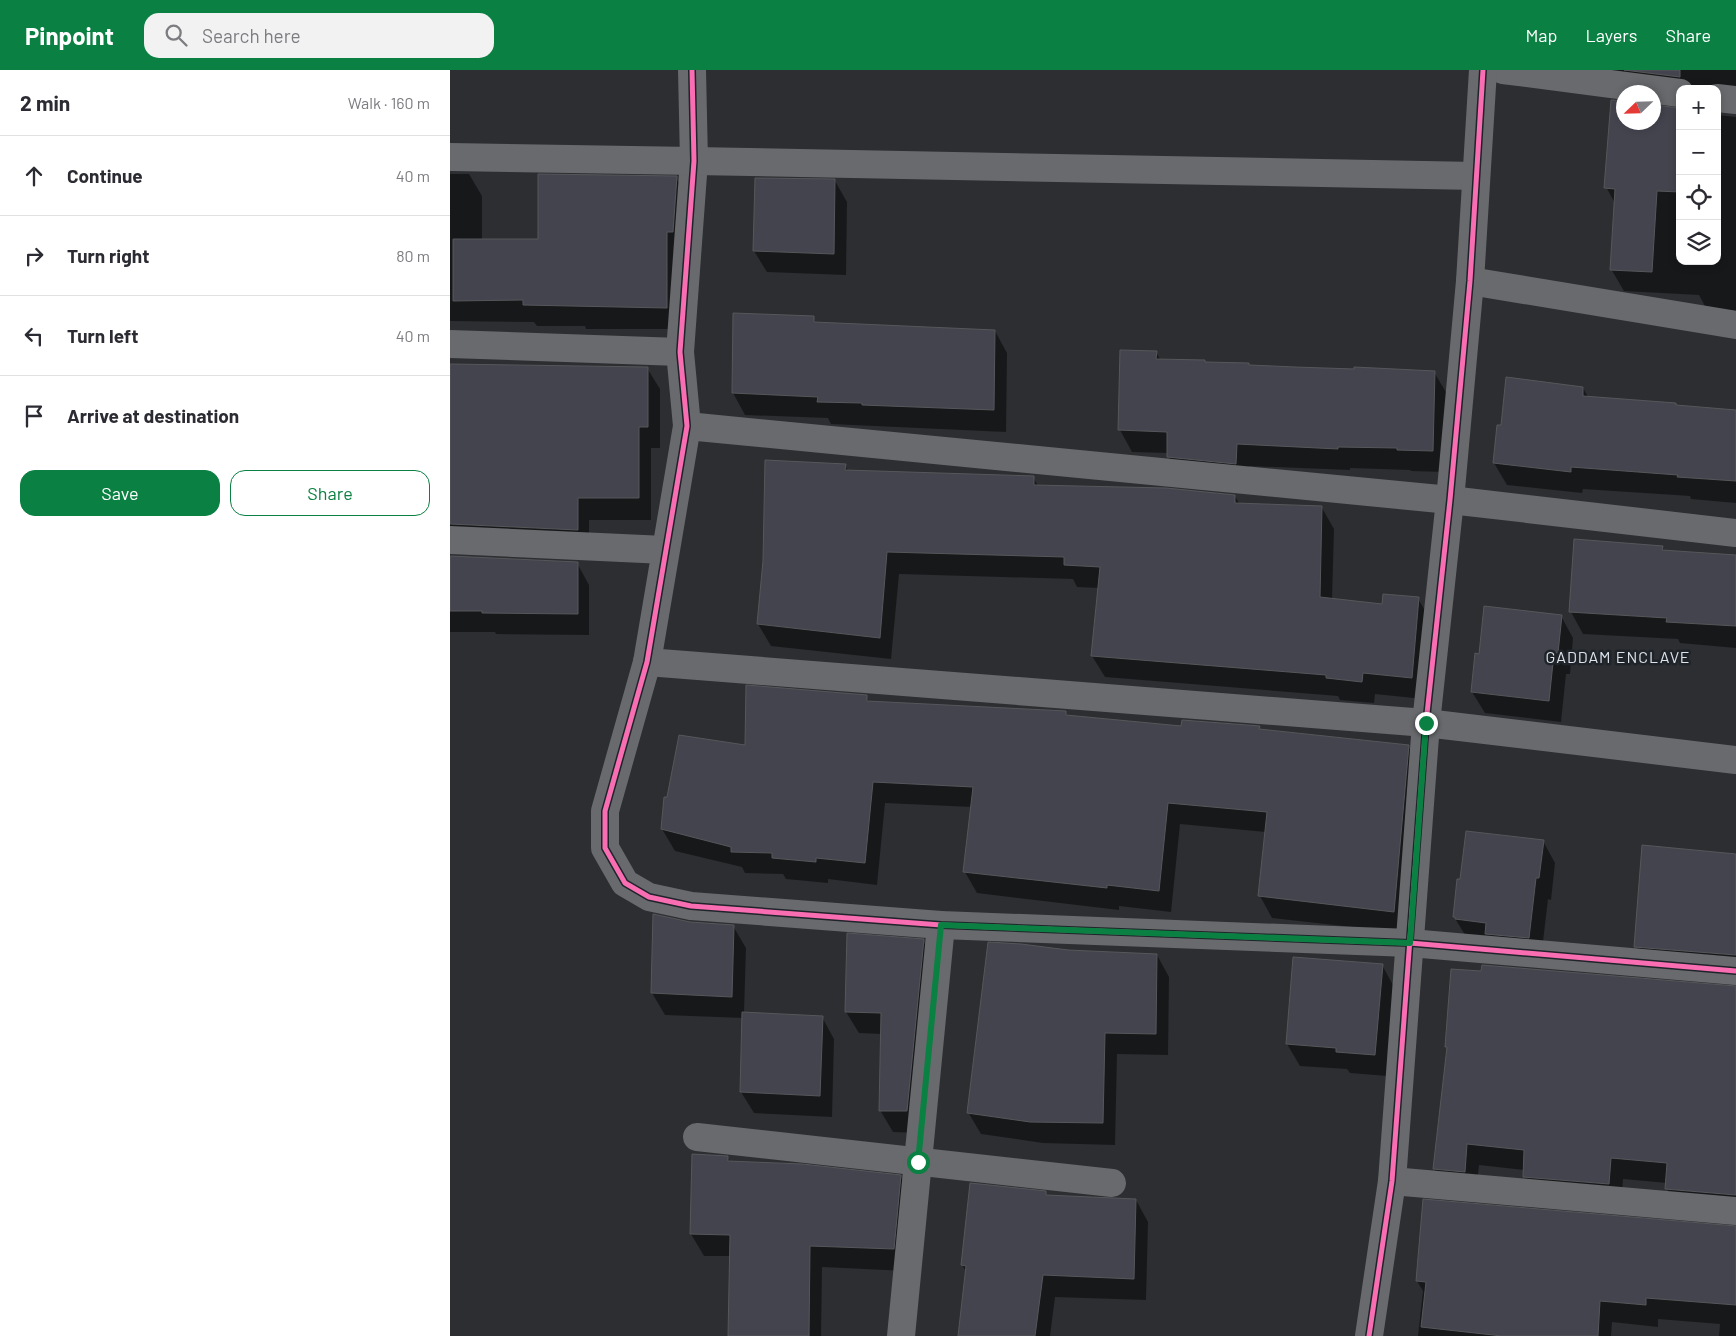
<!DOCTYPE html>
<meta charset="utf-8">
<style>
:root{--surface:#fff;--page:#f2f2f3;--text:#2b2b33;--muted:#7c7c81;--line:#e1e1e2;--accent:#0b8043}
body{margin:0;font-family:Barlow,sans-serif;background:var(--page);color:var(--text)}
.controls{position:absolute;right:15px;top:15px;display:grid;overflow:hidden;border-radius:10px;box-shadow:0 2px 8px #0003}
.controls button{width:45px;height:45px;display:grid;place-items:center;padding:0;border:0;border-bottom:1px solid var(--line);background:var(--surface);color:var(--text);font:25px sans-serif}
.compass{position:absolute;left:1166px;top:15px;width:45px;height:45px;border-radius:50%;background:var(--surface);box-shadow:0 2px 8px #0003;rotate:247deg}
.stop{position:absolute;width:15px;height:15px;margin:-11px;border:4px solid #0b8043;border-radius:50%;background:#fff}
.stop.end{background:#0b8043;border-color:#fff;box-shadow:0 1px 5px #0008}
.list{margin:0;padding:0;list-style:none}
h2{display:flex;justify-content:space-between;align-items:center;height:65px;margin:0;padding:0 20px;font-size:21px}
h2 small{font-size:16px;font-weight:400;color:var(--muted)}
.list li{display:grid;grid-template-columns:32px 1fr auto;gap:15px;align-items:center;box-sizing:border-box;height:80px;padding:0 20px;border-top:1px solid var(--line)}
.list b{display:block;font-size:19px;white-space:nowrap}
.list em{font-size:16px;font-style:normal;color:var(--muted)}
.actions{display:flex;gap:10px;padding:15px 20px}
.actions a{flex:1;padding:11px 0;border:1px solid var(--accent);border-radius:15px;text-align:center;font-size:18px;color:var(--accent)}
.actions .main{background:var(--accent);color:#fff}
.icon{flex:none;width:28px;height:28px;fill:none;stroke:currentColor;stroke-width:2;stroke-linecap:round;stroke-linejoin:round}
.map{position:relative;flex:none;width:1286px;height:1266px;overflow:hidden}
header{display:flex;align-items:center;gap:30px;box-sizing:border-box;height:70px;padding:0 25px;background:var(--accent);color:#fff}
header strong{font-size:24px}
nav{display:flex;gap:28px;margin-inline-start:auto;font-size:18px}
.search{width:350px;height:45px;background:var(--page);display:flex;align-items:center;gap:12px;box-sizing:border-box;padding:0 18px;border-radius:15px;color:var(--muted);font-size:19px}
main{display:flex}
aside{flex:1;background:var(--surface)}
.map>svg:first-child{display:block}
.shadow{fill:#0007}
.building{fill:#44444f;stroke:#56575a}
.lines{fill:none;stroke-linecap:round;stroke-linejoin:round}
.minor{stroke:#686a6d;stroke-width:28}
.cycleway-casing{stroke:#1f242a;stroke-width:8}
.cycleway{stroke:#f96db3;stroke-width:5}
.route{stroke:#0b8043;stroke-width:6}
.labels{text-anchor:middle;stroke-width:5;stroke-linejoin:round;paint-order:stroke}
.neighbourhood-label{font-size:16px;letter-spacing:1px;fill:#dde3eb;stroke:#1f242a}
</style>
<header>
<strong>Pinpoint</strong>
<div class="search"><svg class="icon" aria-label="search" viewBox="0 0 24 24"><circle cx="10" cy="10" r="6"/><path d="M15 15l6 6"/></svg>Search here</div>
<nav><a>Map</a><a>Layers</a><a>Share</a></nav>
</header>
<main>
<aside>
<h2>2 min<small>Walk · 160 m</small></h2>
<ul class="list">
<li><svg class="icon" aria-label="ahead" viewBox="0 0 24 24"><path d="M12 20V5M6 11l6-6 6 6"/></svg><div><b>Continue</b></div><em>40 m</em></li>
<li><svg class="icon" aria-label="right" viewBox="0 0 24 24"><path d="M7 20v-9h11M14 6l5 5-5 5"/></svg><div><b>Turn right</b></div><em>80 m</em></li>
<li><svg class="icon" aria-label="left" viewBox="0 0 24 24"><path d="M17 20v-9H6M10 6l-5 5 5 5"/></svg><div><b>Turn left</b></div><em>40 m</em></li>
<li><svg class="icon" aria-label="arrive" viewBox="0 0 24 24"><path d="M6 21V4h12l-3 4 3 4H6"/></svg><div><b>Arrive at destination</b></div></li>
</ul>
<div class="actions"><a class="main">Save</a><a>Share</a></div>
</aside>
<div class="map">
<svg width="1286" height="1266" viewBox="0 0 1286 1266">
<rect width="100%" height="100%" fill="#2c2e31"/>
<g class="shadow">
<polygon points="1085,0 1286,0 1286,34 1267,19 1230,19"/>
<polygon points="1204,37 1230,40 1230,191 1267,191 1267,45 1286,47 1286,241 1256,238 1249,225 1174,221 1161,199 1166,135 1156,117 1174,52 1204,52"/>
<polygon points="0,104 19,104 32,126 32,170 90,170 226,108 239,129 228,259 136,259 135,256 87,256 84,252 0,251"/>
<polygon points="385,111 397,132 396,205 317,202 304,181"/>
<polygon points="284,245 363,248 366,254 545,261 557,283 556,362 381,354 378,348 295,345 283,323"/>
<polygon points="706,282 711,291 800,296 984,302 997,324 995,402 961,401 960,400 900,398 900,400 799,396 798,415 730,408 718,386 718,383 682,382 670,360"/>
<polygon points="0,296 197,298 210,319 210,378 201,378 201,450 139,450 139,482 0,482"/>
<polygon points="1133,318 1138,327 1286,341 1286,433 1241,429 1240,426 1133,419 1132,423 1057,415 1044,393 1052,356"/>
<polygon points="395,395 398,401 583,407 588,416 785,426 790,435 872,438 884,459 882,530 933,535 968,529 981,550 973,629 925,624 924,633 890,630 888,626 655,607 642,586 649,518 627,517 623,509 449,504 441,589 321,576 308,554"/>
<polygon points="1212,477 1214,481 1286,486 1286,578 1230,573 1228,569 1133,564 1121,542"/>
<polygon points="0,487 127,493 139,515 139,565 46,564 45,562 0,562"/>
<polygon points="1111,546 1123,568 1120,604 1116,604 1111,652 1035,643 1022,622 1030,585"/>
<polygon points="416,626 420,633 615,642 618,646 733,657 809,657 811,661 958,676 970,698 956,863 822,848 810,826 816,762 730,754 721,842 669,836 669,840 527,823 515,802 522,737 435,733 427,815 378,809 378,813 336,809 333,804 295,803 292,797 225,781 212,759 296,676"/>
<polygon points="1093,771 1105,793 1101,830 1098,829 1091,889 1017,868 1004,847"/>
<polygon points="1286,784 1286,906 1198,898 1186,876"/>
<polygon points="240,853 283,856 296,878 294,943 372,947 384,969 382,1047 304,1043 291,1022 293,948 215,945 202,923"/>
<polygon points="473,871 486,892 469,1063 443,1062 430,1040 432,964 409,963 396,942"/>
<polygon points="618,881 707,885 719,907 718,985 667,984 665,1075 593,1073 531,1064 518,1042"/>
<polygon points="932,895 944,917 937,1006 900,1003 897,999 850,996 837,974"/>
<polygon points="1286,918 1286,1146 1229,1141 1217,1119 1217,1113 1173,1109 1171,1135 1086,1128 1074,1106 1074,1100 1029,1095 1026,1123 997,1120 984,1099 998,980 996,977"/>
<polygon points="278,1087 281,1093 450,1106 463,1128 456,1201 372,1197 371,1266 279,1266 280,1186 254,1186 241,1164"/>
<polygon points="595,1123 598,1126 686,1130 698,1152 696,1230 605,1227 600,1266 509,1266 517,1203 512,1195"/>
<polygon points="1286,1158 1286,1266 1269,1266 1270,1254 1208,1249 1208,1257 1162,1252 1161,1266 968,1266 973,1221 967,1211"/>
</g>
<g class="building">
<polygon points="1174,0 1230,0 1230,7"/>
<polygon points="1161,30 1174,31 1174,52 1204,52 1204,35 1230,38 1230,122 1207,121 1202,202 1160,200 1165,119 1154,118"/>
<polygon points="88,104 227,106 223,162 217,162 217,238 73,235 73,230 3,231 3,169 88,169"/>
<polygon points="305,108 385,109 384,184 303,181"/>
<polygon points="283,243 364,246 364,252 545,260 544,340 412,335 412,333 367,332 368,327 282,323"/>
<polygon points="670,280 707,281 706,289 755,290 755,292 799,293 799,295 845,297 904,299 904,297 985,301 983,381 947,380 947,378 888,377 888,379 787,374 786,394 717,387 717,362 668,360"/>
<polygon points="0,294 198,297 198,357 189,357 189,428 128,428 128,460 0,454"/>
<polygon points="1056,307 1133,317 1133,326 1226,333 1226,335 1286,340 1286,411 1227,407 1228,405 1121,397 1121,402 1043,393 1047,355 1051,355"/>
<polygon points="315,390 396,394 395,400 584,406 584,415 716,418 785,425 785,433 872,436 870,527 932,534 933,524 969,527 962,608 913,603 912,612 876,608 876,605 641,586 650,497 614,495 614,487 437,482 430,568 307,554 313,491"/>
<polygon points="1124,469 1213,476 1212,480 1286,485 1286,556 1216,552 1217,548 1119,542"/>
<polygon points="0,486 128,492 128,544 32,543 32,541 0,541"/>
<polygon points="1034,536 1112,545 1108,583 1104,583 1099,631 1021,622 1025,583 1029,584"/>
<polygon points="296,615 417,625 417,631 616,641 616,645 731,656 732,650 810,656 809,659 959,675 944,842 808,826 817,742 718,733 709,821 657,815 657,818 513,802 523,717 423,712 415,793 366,788 366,792 322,788 322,783 281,782 281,777 211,759 214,727 217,727 229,665 295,675"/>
<polygon points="1016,761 1094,770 1089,808 1086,808 1079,868 1035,864 1036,853 1005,849 1005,847 1003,847 1007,809 1010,809"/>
<polygon points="1192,775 1286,784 1286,885 1184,877"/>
<polygon points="203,844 240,852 284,855 282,927 201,923"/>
<polygon points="397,863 474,869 457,1041 429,1041 431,943 395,942"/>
<polygon points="538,872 571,874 618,880 707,884 706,964 655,963 653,1053 580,1052 517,1043"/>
<polygon points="843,887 933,894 925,985 886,982 886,978 836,974"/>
<polygon points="1032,895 1286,916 1286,1125 1215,1119 1217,1093 1161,1088 1159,1114 1073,1107 1074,1080 1017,1074 1015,1102 983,1099 997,977 995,977 1001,899 1031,901"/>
<polygon points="292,942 373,946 370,1026 290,1022"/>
<polygon points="242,1084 278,1086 278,1091 352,1094 451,1105 444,1179 360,1176 359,1266 278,1266 280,1165 240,1164"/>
<polygon points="520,1113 596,1121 596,1125 686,1129 684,1209 593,1205 585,1266 508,1266 516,1196 511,1195"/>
<polygon points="973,1129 1286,1156 1286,1235 1196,1228 1196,1235 1150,1231 1148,1266 1052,1266 971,1257 976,1212 966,1211"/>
</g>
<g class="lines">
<g class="minor">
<polyline points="242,0 244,91 230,282 237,356 197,592 155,741 155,778 175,813 199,827 241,836 491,855 960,873 1286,901"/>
<polyline points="1053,0 1230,23"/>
<polyline points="1267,28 1286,30"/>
<polyline points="0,87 244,91 1026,106"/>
<polyline points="1020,211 1286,255"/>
<polyline points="0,274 230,282"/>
<polyline points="237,356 1000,430 1286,463"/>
<polyline points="0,470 215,480"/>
<polyline points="197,592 976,653 1286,690"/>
<polyline points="247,1067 662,1113"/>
<polyline points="942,1111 1286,1141"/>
<polyline points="451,1266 491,855"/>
<polyline points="919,1266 942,1111 976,653 1000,430 1020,211 1033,0"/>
</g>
<defs>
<g id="cycleway">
<polyline points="242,0 244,91 230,282 237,356 197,592 155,741 155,778 175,813 199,827 241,836 491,855 960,873 1286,901"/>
<polyline points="919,1266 942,1111 976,653 1000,430 1020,211 1033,0"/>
</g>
</defs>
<use href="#cycleway" class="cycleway-casing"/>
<use href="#cycleway" class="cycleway"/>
</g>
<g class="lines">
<polyline class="route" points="468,1092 491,855 960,873 976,653"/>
</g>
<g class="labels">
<g class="neighbourhood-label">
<text x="1168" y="593">GADDAM ENCLAVE</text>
</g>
</g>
</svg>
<div class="controls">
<button>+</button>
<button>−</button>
<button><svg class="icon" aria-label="locate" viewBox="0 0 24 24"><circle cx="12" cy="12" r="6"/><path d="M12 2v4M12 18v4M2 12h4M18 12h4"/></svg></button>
<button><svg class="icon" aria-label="layers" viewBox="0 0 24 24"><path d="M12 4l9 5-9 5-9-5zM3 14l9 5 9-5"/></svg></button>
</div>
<svg class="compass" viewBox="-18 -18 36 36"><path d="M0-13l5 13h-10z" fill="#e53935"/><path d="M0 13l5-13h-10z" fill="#7c7c81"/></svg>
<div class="stop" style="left:468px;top:1092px"></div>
<div class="stop end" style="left:976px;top:653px"></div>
</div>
</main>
